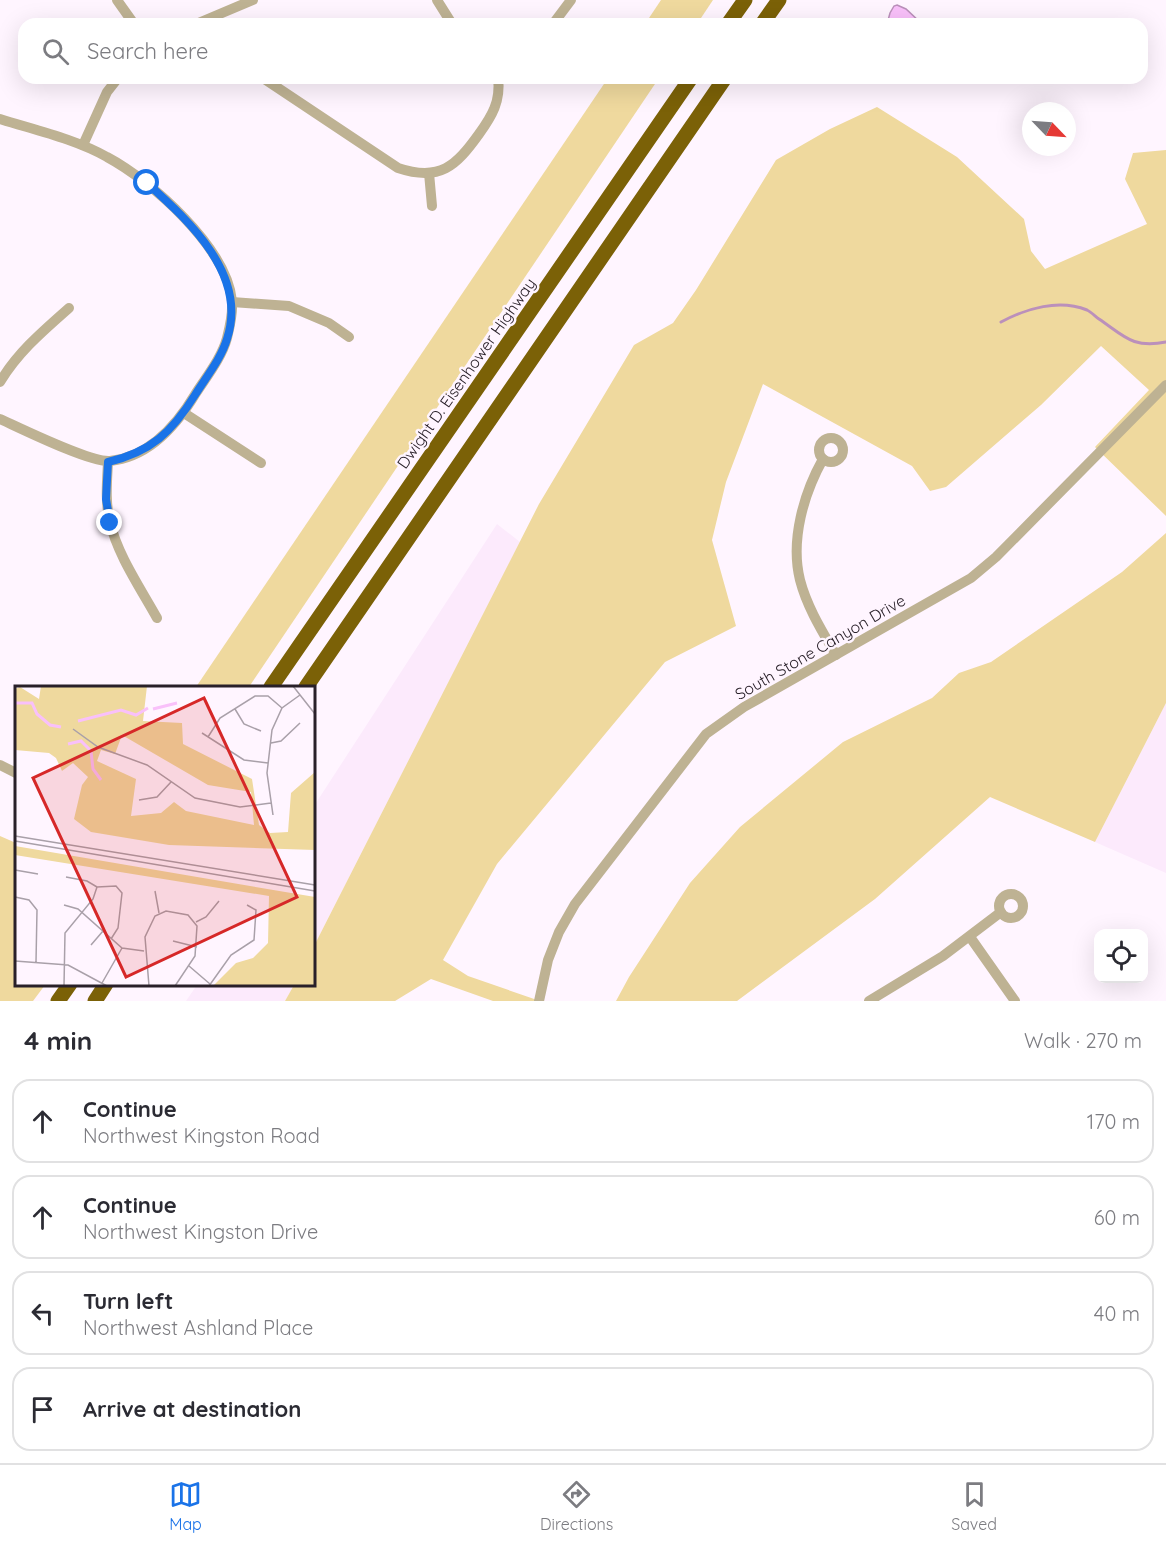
<!DOCTYPE html>
<meta charset="utf-8">
<style>
:root{--surface:#fff;--page:#f7f7f7;--text:#2b2b33;--muted:#7c7c81;--line:#e1e1e2;--accent:#1a73e8}
body{margin:0;font-family:Quicksand,sans-serif;background:var(--page);color:var(--text)}
.controls{position:absolute;right:18px;bottom:18px;display:grid;overflow:hidden;border-radius:12px;box-shadow:0 6px 24px #0002}
.controls button{width:54px;height:54px;display:grid;place-items:center;padding:0;border:0;border-bottom:2px solid var(--line);background:var(--surface);color:var(--text);font:30px sans-serif}
.compass{position:absolute;left:1022px;top:102px;width:54px;height:54px;border-radius:50%;background:var(--surface);box-shadow:0 6px 24px #0002;rotate:115deg}
.stop{position:absolute;width:18px;height:18px;margin:-14px;border:4px solid #1a73e8;border-radius:50%;background:#fff}
.stop.end{background:#1a73e8;border-color:#fff;box-shadow:0 2px 6px #0008}
.list{margin:0;padding:0;list-style:none}
h2{display:flex;justify-content:space-between;align-items:center;height:78px;margin:0;padding:0 24px;font-size:26px}
h2 small{font-size:20px;font-weight:400;color:var(--muted)}
.list li{display:grid;grid-template-columns:39px 1fr auto;gap:18px;align-items:center;box-sizing:border-box;height:84px;margin:0 12px 12px;padding:0 12px;border:2px solid var(--line);border-radius:18px}
.list b{display:block;font-size:22px;white-space:nowrap}
.list p{margin:0;font-size:20px;white-space:nowrap;color:var(--muted)}
.list em{font-size:20px;font-style:normal;color:var(--muted)}
.icon{flex:none;width:33px;height:33px;fill:none;stroke:currentColor;stroke-width:2;stroke-linecap:round;stroke-linejoin:round}
.map{position:relative;flex:none;width:1166px;height:1001px;overflow:hidden}
.search{position:absolute;background:var(--surface);box-shadow:0 6px 24px #0002;left:18px;right:18px;top:18px;height:66px;display:flex;align-items:center;gap:15px;box-sizing:border-box;padding:0 21px;border-radius:18px;color:var(--muted);font-size:22px}
.sheet{height:462px;background:var(--surface)}
nav{display:flex;justify-content:space-around;align-items:center;box-sizing:border-box;height:84px;border-top:2px solid var(--line);background:var(--surface);font-size:16px;color:var(--muted)}
nav a{display:grid;justify-items:center;gap:3px}
nav .on{color:var(--accent)}
.map>svg:first-child{display:block}
.built{fill:#fceafc}
.green{fill:#efd99e}
.water{fill:#f9c0fa;stroke:#bb90bb;stroke-width:1.5}
.lines{fill:none;stroke-linecap:round;stroke-linejoin:round}
.stream{stroke:#bb90bb;stroke-width:3}
.minor{stroke:#beb293;stroke-width:10}
.highway{stroke:#7b6107;stroke-width:15}
.route{stroke:#1a73e8;stroke-width:8}
.labels{text-anchor:middle;stroke-width:5;stroke-linejoin:round;paint-order:stroke}
.street-label{font-size:16px;fill:#292029;stroke:#fff5ff}
.inset-river{fill:none;stroke:#f9c0fa;stroke-width:3}
.inset-road{fill:none;stroke:#a9a0a9;stroke-width:1.5}
.view{fill:#d62828;fill-opacity:0.15;stroke:#d62828;stroke-width:3}
.inset-edge{fill:none;stroke:#292029;stroke-width:3}
</style>
<div class="map">
<svg width="1166" height="1001" viewBox="0 0 1166 1001">
<rect width="100%" height="100%" fill="#fff5ff"/>
<g class="built">
<polygon points="497,524 520,542 314,946 314,806"/>
<polygon points="1166,703 1166,873 1095,842"/>
<polygon points="197,985 294,985 285,1001 186,1001"/>
</g>
<g class="green">
<polygon points="661,0 713,0 697,24 645,24"/>
<polygon points="608,78 659,78 249,687 196,687"/>
<polygon points="877,107 957,157 1024,219 1031,251 1045,269 1147,224 1125,179 1133,153 1166,150 1166,516 1095,447 1149,390 1101,346 1041,405 946,487 930,491 912,466 763,384 726,482 712,540 736,626 665,662 497,864 443,960 468,976 540,1001 493,1001 431,979 395,1001 285,1001 294,985 314,984 314,946 539,504 634,345 673,323 696,290 776,160 830,129"/>
<polygon points="1166,533 1166,703 1095,842 990,797 875,899 737,1001 616,1001 629,977 690,883 740,827 843,742 932,698 959,673 991,662 1122,572"/>
<polygon points="0,836 16,843 16,984 45,985 33,1001 0,1001"/>
</g>
<polygon class="water" points="897,5 906,9 922,24 887,24 890,13 894,6"/>
<g class="lines">
<path class="stream" d="M 1001,322 C 1027,308 1059,299 1087,310 C 1091,312 1095,316 1099,319 C 1124,336 1133,349 1166,342"/>
<g class="minor">
<polyline points="117,0 134,24"/>
<polyline points="437,0 452,24"/>
<polyline points="196,24 253,0"/>
<polyline points="553,24 571,0"/>
<path d="M 263,78 L 398,168 C 440,182 456,166 479,134 C 492,116 501,101 498,78"/>
<path d="M 0,119 C 35,130 75,139 107,157 C 152,181 227,248 232,301 C 233,313 230,326 227,338 C 222,357 207,376 196,393 C 177,425 150,457 110,461 C 91,463 22,429 0,419"/>
<polyline points="83,145 107,92 118,78"/>
<polyline points="429,173 432,206"/>
<polyline points="232,302 289,306 329,323 349,337"/>
<path d="M 0,382 C 18,352 43,331 69,308"/>
<polyline points="184,413 261,463"/>
<circle cx="831" cy="450" r="12"/>
<path d="M 823,459 C 804,493 790,540 800,580 C 807,607 822,631 836,655"/>
<path d="M 108,462 C 107,482 105,502 110,522 C 117,554 141,589 157,618"/>
<polyline points="0,765 16,773"/>
<circle cx="1011" cy="906" r="12"/>
<polyline points="970,937 1015,1001"/>
<polyline points="539,1001 548,960 559,932 575,904 706,734 744,707 971,578 996,557 1166,385"/>
<polyline points="869,1001 943,956 1001,912"/>
</g>
<g class="highway">
<polyline points="728,24 745,0"/>
<polyline points="762,24 779,0"/>
<polyline points="271,687 691,78"/>
<polyline points="306,687 725,78"/>
<polyline points="58,1001 70,984"/>
<polyline points="95,1001 106,984"/>
</g>
</g>
<g class="lines">
<path class="route" d="M 110,523 L 106,499 L 108,462 C 151,452 172,432 195,395 C 206,377 221,359 227,339 C 248,275 190,222 147,183"/>
</g>
<g class="labels">
<g class="street-label">
<text transform="translate(466 373) rotate(-55)" y="6">Dwight D. Eisenhower Highway</text>
<text transform="translate(820 647) rotate(-30)" y="6">South Stone Canyon Drive</text>
</g>
</g>
<g transform="translate(15 686)">
<rect width="300" height="300" fill="#fff5ff"/>
<path d="M 26,0 L 132,0 L 128,35 L 167,37 L 168,58 L 237,93 L 244,139 L 255,147 L 273,146 L 276,107 L 300,86 L 300,164 L 154,159 L 76,146 L 59,133 L 67,99 L 73,91 L 58,77 L 47,85 L 41,72 L 34,67 L 0,64 L 0,3 L 5,1 L 24,13 ZM 107,49 L 193,99 L 236,106 L 239,139 L 171,125 L 159,116 L 146,127 L 116,130 L 121,93 L 82,75 L 86,64 L 100,68 ZM 0,160 L 300,211 L 300,300 L 198,300 L 221,277 L 238,272 L 253,257 L 254,210 L 0,169 Z" fill="#efd99e" fill-rule="evenodd"/>
<path class="inset-river" d="M 0,17 L 17,17 L 22,28 L 35,39 L 46,41M 138,23 L 162,17M 63,35 L 106,24 L 121,29 L 133,22M 53,58 L 66,55 L 76,65 L 78,83 L 86,94"/>
<path class="inset-road" d="M 278,0 L 300,28M 220,23 L 229,38 L 246,45M 58,43 L 83,61 L 132,79 L 180,112 L 225,121 L 256,117M 187,47 L 229,74 L 253,77M 193,51 L 205,32 L 240,10 L 253,10 L 267,22M 256,57 L 266,55 L 285,37M 124,114 L 142,111 L 156,96M 258,129 L 252,87 L 257,44 L 267,22 L 285,9M 0,150 L 300,199M 0,155 L 300,205M 0,184 L 23,188M 51,191 L 72,195 L 82,201M 82,201 L 101,200 L 107,207 L 103,242 L 96,253M 140,205 L 144,227M 0,211 L 14,214 L 22,224 L 21,276M 49,219 L 63,223 L 107,262 L 129,265M 181,236 L 191,231 L 204,215M 158,255 L 182,261M 76,259 L 88,245M 0,275 L 53,279 L 92,300M 174,280 L 195,298M 87,297 L 107,262M 49,300 L 50,247 L 78,213 L 82,201M 134,300 L 130,251 L 140,230 L 151,225 L 173,229 L 182,240 L 180,270 L 160,300M 194,300 L 216,269 L 239,254 L 241,224 L 232,219"/>
<path class="view" d="M 189,12 L 282,211 L 111,291 L 18,92 Z"/>
<rect width="300" height="300" class="inset-edge"/>
</g>
</svg>
<div class="controls">
<button><svg class="icon" aria-label="locate" viewBox="0 0 24 24"><circle cx="12" cy="12" r="6"/><path d="M12 2v4M12 18v4M2 12h4M18 12h4"/></svg></button>
</div>
<svg class="compass" viewBox="-18 -18 36 36"><path d="M0-13l5 13h-10z" fill="#e53935"/><path d="M0 13l5-13h-10z" fill="#7c7c81"/></svg>
<div class="stop" style="left:147px;top:183px"></div>
<div class="stop end" style="left:110px;top:523px"></div>
<div class="search"><svg class="icon" aria-label="search" viewBox="0 0 24 24"><circle cx="10" cy="10" r="6"/><path d="M15 15l6 6"/></svg>Search here</div>
</div>
<section class="sheet">
<h2>4 min<small>Walk · 270 m</small></h2>
<ul class="list">
<li><svg class="icon" aria-label="ahead" viewBox="0 0 24 24"><path d="M12 20V5M6 11l6-6 6 6"/></svg><div><b>Continue</b><p>Northwest Kingston Road</p></div><em>170 m</em></li>
<li><svg class="icon" aria-label="ahead" viewBox="0 0 24 24"><path d="M12 20V5M6 11l6-6 6 6"/></svg><div><b>Continue</b><p>Northwest Kingston Drive</p></div><em>60 m</em></li>
<li><svg class="icon" aria-label="left" viewBox="0 0 24 24"><path d="M17 20v-9H6M10 6l-5 5 5 5"/></svg><div><b>Turn left</b><p>Northwest Ashland Place</p></div><em>40 m</em></li>
<li><svg class="icon" aria-label="arrive" viewBox="0 0 24 24"><path d="M6 21V4h12l-3 4 3 4H6"/></svg><div><b>Arrive at destination</b></div></li>
</ul>
</section>
<nav>
<a class="on"><svg class="icon" aria-label="map" viewBox="0 0 24 24"><path d="M3 6l6-2 6 2 6-2v14l-6 2-6-2-6 2zM9 4v14M15 6v14"/></svg>Map</a>
<a><svg class="icon" aria-label="directions" viewBox="0 0 24 24"><path d="M12 3l9 9-9 9-9-9zM9 14v-3h6M13 9l2 2-2 2"/></svg>Directions</a>
<a><svg class="icon" aria-label="saved" viewBox="0 0 24 24"><path d="M7 4h10v16l-5-4-5 4z"/></svg>Saved</a>
</nav>
